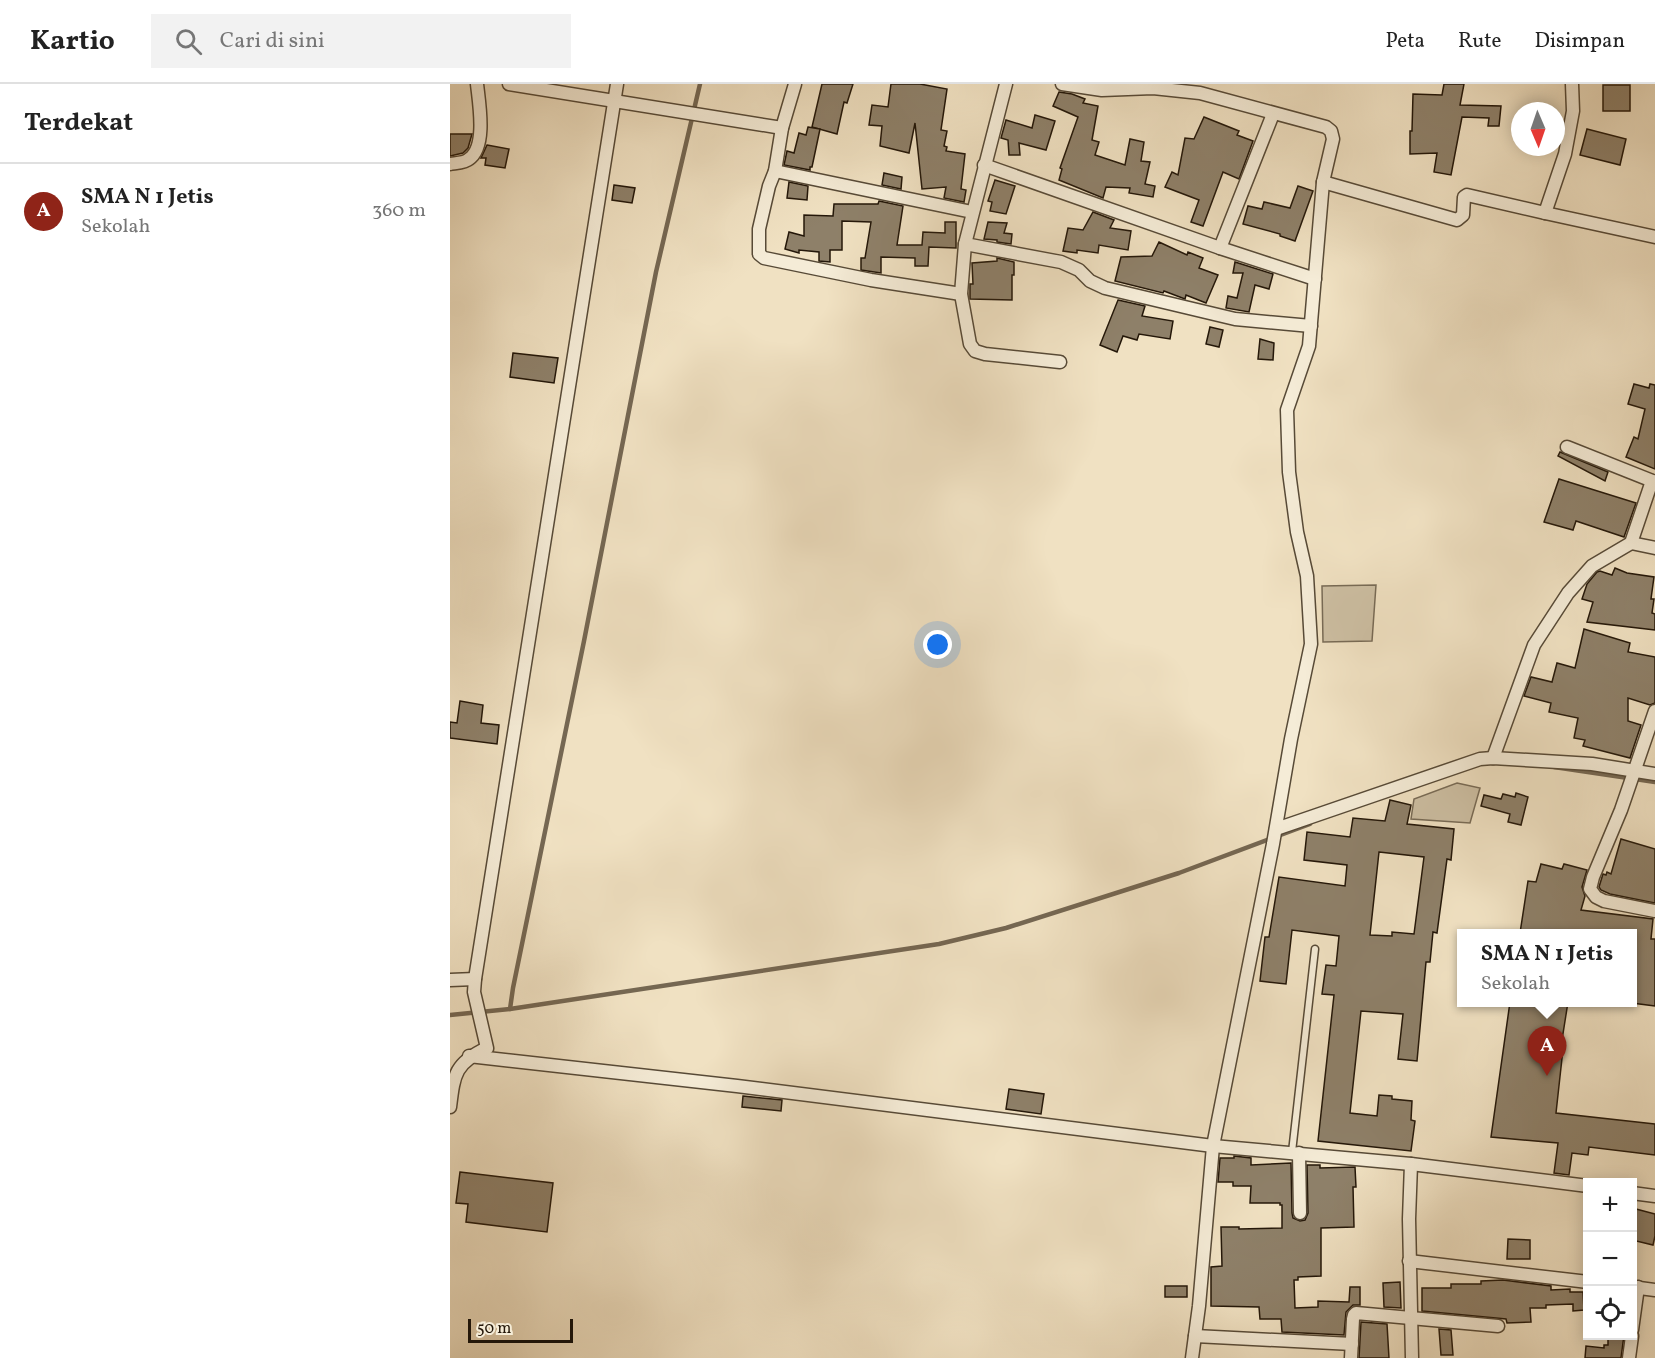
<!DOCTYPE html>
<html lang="id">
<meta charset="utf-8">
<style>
:root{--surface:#fff;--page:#f2f2f2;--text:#222;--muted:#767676;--line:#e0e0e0;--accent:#8f2418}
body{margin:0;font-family:Vollkorn,serif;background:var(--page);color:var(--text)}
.controls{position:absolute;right:18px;bottom:18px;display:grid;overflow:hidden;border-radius:0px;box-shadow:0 3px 15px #0003}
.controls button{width:54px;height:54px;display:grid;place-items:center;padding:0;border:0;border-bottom:2px solid var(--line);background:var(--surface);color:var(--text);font:30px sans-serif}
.compass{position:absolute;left:1061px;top:18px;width:54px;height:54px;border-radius:50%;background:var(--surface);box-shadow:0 3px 15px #0003;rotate:178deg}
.scale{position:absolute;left:18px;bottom:15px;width:105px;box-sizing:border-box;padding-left:6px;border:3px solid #241709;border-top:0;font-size:16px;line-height:21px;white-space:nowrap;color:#241709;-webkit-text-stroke:4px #f5ecd7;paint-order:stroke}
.you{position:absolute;left:488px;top:561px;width:21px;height:21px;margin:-15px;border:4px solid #fff;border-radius:50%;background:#1a73e8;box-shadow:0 0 0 9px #1a73e833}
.badge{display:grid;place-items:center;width:39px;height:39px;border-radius:50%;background:var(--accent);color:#fff;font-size:20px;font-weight:700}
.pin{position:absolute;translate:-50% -50px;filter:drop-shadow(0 2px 3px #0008)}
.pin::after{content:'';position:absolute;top:32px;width:21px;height:18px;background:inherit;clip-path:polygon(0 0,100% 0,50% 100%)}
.popup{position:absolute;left:1007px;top:845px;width:180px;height:78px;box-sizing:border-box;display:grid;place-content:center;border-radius:0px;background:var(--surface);filter:drop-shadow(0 2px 4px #0005);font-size:20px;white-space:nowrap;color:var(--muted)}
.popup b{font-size:22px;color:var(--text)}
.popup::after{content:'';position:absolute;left:50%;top:100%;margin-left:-12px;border:12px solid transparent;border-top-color:var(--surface)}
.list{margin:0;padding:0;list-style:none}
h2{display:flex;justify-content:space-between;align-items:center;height:78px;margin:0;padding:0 24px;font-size:26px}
h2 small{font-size:20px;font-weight:400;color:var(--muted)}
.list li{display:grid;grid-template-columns:39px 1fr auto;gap:18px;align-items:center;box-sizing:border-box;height:96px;padding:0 24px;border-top:2px solid var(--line)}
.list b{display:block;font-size:22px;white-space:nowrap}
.list p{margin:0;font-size:20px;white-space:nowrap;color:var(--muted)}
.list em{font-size:20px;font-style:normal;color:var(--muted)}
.icon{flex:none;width:33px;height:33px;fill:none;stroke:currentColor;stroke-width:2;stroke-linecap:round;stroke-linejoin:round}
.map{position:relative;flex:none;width:1205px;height:1274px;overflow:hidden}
header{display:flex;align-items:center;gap:36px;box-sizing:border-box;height:84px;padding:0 30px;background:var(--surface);border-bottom:2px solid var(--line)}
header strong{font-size:28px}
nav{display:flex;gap:33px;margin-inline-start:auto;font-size:21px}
.search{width:420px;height:54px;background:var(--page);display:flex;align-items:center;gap:15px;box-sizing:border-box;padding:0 21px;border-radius:0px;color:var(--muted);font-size:22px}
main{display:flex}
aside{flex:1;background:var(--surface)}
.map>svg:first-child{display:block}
.green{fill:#cdbfa3;stroke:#786b56;stroke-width:1.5}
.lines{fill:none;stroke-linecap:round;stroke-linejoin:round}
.stream{stroke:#756752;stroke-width:4.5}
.building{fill:#8e8069;stroke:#241709;stroke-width:1.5;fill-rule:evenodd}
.lane-casing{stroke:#574a37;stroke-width:9}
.street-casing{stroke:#574a37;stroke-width:15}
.lane{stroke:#f5ecd7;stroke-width:6}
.street{stroke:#f5ecd7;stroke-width:12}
</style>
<header>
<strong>Kartio</strong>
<div class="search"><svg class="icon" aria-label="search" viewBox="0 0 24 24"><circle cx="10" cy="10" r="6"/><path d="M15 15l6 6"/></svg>Cari di sini</div>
<nav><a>Peta</a><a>Rute</a><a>Disimpan</a></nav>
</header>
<main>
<aside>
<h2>Terdekat<small></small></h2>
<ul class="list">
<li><span class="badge">A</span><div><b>SMA N 1 Jetis</b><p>Sekolah</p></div><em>360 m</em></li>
</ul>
</aside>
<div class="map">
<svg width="1205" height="1274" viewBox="0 0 1205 1274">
<rect width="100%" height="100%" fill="#f0e1c2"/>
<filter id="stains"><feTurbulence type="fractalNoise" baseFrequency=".00333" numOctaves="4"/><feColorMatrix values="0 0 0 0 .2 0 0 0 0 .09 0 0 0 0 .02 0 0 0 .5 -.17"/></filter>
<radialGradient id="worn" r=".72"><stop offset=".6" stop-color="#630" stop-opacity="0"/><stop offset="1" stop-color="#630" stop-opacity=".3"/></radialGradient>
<g class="green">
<polygon points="926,501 922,557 873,558 872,502"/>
<polygon points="1007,699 1030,704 1020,739 961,735 964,715"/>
</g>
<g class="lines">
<g class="stream">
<polyline points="1104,683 1205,698"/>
<polyline points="60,925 63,904 134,557 206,188 250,0"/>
<polyline points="0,931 60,925 489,860 556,844 729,789 860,740"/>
</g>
</g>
<g class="building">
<polygon points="372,0 403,0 397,19 394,18 387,50 362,43"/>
<polygon points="441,0 470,0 497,5 491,46 497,47 494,62 497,63 496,67 515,70 511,105 516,106 514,118 494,114 496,103 472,105 465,39 459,69 430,62 432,42 419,41 422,21 438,23"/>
<polygon points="994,0 1014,0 1010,21 1051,22 1049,42 1038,42 1039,34 1012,33 1001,91 984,88 987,69 960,70 960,47 962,47 963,10 992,11"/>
<rect x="1153" y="1" width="27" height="26"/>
<polygon points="609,8 622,10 635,15 633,19 648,22 642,56 649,58 645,71 675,81 680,55 694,58 691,77 700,78 695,100 705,102 703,113 679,109 680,104 656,103 653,114 609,96 612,85 610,84 628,33 603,22"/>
<polygon points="585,31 605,37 596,66 569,59 570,71 559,71 558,56 551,54 556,36 582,44"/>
<polygon points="754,33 789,47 787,51 803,57 789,95 773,88 753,142 741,138 749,116 715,103 722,88 728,91 735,54 744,55"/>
<polygon points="358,43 370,45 362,83 360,83 360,86 334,81 337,67 344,69 349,49 356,51"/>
<polygon points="1137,45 1176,55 1170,81 1130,71"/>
<polygon points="0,50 22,50 18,64 13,69 0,72"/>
<polygon points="37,61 59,65 55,84 35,81 36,74 31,74"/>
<polygon points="434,89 452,93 451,105 432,101"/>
<polygon points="545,96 565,102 556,130 540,127 542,118 538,117"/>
<polygon points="339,98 358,102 357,116 337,114"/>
<polygon points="164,101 185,104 182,119 162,116"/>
<polygon points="848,102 863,107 845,157 830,152 830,150 793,140 798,122 812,125 814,118 840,124"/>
<polygon points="429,117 453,122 447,161 472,161 473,148 495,149 495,138 506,138 506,164 479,163 478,182 465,182 465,174 431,173 431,189 411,186 411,174 415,174 421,138 392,137 392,166 380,166 380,178 369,177 369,168 349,166 349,169 335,165 339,148 354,152 354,131 383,132 384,120 428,120"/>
<polygon points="643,128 664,136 660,144 681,147 678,166 649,161 648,169 627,166 627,169 613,167 618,144 633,146"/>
<polygon points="538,138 557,139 554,149 562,150 561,160 547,158 547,156 534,155"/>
<polygon points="709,158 737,171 738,168 753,174 749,184 768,191 756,219 736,211 735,215 714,207 713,209 665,197 671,173 702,172"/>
<polygon points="547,174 564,178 564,191 562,191 562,216 520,215 520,200 523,200 522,179 547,177"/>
<polygon points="785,178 823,190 819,205 805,201 799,228 776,224 778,212 787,214 793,189 783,189"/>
<polygon points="668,216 695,222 692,232 723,237 720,255 689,250 687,256 673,252 667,268 650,261"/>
<polygon points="760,243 773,246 769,263 756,260"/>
<polygon points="810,255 824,259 823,276 808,275"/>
<polygon points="63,269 108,274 104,299 60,293"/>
<polygon points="1184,300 1199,304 1200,300 1205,301 1205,385 1176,373 1184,353 1188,355 1195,325 1178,320"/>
<polygon points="1110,368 1158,388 1155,397 1108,372"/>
<polygon points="1109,395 1186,419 1174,453 1126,437 1123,446 1094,438"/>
<polygon points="1165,484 1177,489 1204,493 1201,515 1204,515 1202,529 1205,530 1205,546 1137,538 1143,518 1132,515 1137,500 1147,488 1150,487 1162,491"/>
<polygon points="1134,545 1180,559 1178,568 1205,573 1205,619 1200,621 1178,614 1178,637 1191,641 1180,674 1133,662 1135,656 1124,654 1128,634 1099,628 1101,619 1074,612 1081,593 1102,598 1107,579 1125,584"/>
<polygon points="10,617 33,621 31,639 49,641 47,660 0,654 0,638 7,639"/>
<polygon points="1066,709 1078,713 1071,741 1058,738 1060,730 1031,722 1034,711 1051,715 1053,710 1065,713"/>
<path d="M 940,716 L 961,721 L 957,740 L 1004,745 L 1001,776 L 997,775 L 987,849 L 983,848 L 980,878 L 976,878 L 967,977 L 948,975 L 953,930 L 911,927 L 900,1029 L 927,1032 L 929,1011 L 942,1012 L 942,1015 L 962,1017 L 961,1036 L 965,1037 L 961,1067 L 868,1057 L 884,911 L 872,910 L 876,881 L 886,882 L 889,852 L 842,846 L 836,900 L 810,897 L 815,853 L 819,853 L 829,793 L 895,802 L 897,781 L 854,776 L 857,748 L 900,753 L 903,734 L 935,737 ZM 929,768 L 974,773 L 964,850 L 942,848 L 942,852 L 920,851 Z"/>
<polygon points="1171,755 1205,765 1205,819 1160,810 1151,806 1149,803 1153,790 1156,791 1157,788 1161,790"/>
<polygon points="1091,780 1112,785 1114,780 1137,786 1132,803 1135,812 1131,826 1203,835 1201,855 1205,855 1205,922 1182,919 1182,849 1070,849 1078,797 1086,798"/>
<polygon points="1060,918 1118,918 1112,956 1114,956 1106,1029 1205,1040 1205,1071 1139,1063 1138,1071 1122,1069 1119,1091 1104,1089 1108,1059 1041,1053"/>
<polygon points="559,1005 594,1010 591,1030 556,1025"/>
<polygon points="293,1012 332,1016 331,1027 292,1023"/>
<polygon points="784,1072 801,1074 801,1081 841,1079 842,1129 843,1134 850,1137 855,1136 858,1129 857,1081 870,1081 870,1084 905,1083 906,1103 903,1103 904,1143 871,1144 871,1192 848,1193 848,1196 844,1196 845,1224 868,1223 868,1217 899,1218 900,1203 910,1203 910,1221 903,1221 896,1228 894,1251 832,1248 831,1235 810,1235 809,1223 761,1222 761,1183 772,1182 771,1143 789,1143 789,1145 832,1144 832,1121 830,1121 830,1119 800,1119 801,1102 783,1102 783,1098 768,1098 770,1074 784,1074"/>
<polygon points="10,1088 103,1099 97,1148 16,1138 18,1120 6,1119"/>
<polygon points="1186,1125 1205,1130 1205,1152 1203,1161 1182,1156 1182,1138"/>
<polygon points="1058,1155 1080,1156 1080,1175 1057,1175"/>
<polygon points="1053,1196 1101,1202 1101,1206 1120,1205 1120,1208 1133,1208 1134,1226 1123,1227 1123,1220 1096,1221 1096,1224 1080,1224 1081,1238 1057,1239 1056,1235 972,1227 972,1204 1001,1204 1001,1200 1031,1200 1031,1197"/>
<polygon points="950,1198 951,1224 934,1223 933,1199"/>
<rect x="715" y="1202" width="22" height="11"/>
<polygon points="911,1238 937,1240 939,1274 909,1274"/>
<polygon points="989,1245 1001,1246 1003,1271 991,1271"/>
<polygon points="1158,1251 1174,1251 1171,1274 1135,1274 1136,1262 1154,1264 1154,1261 1158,1261"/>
</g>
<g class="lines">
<defs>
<polyline id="lane" points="842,1068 865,865"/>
<g id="street">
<polyline points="59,0 332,44"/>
<polyline points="345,0 332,44 325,87 319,102 309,145 309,170 314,174 421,196 511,210"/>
<polyline points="556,0 515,160 511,210 520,260 525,267 535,270 610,278"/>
<polyline points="612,0 652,6 703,4 750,9 876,43 881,47 883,55 873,98 859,262 837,326 839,388 847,448 857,492 861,560 841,655 823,760 763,1062 749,1222 742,1274"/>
<path d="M 0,80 C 5,79 15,79 19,75 C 37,63 29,19 27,0"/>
<polyline points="534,81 770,164 865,195"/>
<polyline points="325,87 522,128"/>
<polyline points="873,98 1007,136 1013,131 1014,113 1017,111 1095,129 1115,70 1123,27 1122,0"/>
<polyline points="1095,129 1205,153"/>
<polyline points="515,160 611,178 629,186 640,197 655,204 785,235 861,242"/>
<polyline points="770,164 823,30"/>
<polyline points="1117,363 1205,398"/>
<polyline points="1181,459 1205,464"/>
<polyline points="1205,627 1171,726 1143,793 1140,805 1146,813 1154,817 1205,827"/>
<polyline points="1043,674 1084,561 1118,509 1142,482 1181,459 1202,397"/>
<polyline points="826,745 1030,675 1043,674 1142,680 1205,690"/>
<polyline points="0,896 25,895"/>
<polyline points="19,972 287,1002 763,1062 961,1080 1138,1102"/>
<path d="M 0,1023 C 4,990 5,979 37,964 L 24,908 L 25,895 L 167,0"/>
<polyline points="849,1069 850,1129"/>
<polyline points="961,1080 959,1135 962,1274"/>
<polyline points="1182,1109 1205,1112"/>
<polyline points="959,1177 1138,1198"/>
<polyline points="1182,1203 1205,1206"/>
<polyline points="1182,1246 1188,1203"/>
<polyline points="745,1252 902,1260"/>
<polyline points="901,1274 903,1235 904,1231 906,1229 1048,1242"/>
<polyline points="1179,1274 1182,1252"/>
</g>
</defs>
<use href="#lane" class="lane-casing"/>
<use href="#street" class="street-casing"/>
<use href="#lane" class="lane"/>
<use href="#street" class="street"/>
</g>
<rect width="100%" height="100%" filter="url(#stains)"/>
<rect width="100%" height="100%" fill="url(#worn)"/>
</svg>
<div class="controls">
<button>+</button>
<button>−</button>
<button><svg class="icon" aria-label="locate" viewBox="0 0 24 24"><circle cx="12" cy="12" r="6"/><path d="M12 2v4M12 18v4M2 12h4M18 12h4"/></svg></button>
</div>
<svg class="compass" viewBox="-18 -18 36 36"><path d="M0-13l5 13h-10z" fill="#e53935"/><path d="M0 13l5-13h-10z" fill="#767676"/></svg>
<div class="scale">50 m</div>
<div class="you"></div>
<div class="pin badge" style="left:1097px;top:992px">A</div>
<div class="popup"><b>SMA N 1 Jetis</b>Sekolah</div>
</div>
</main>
